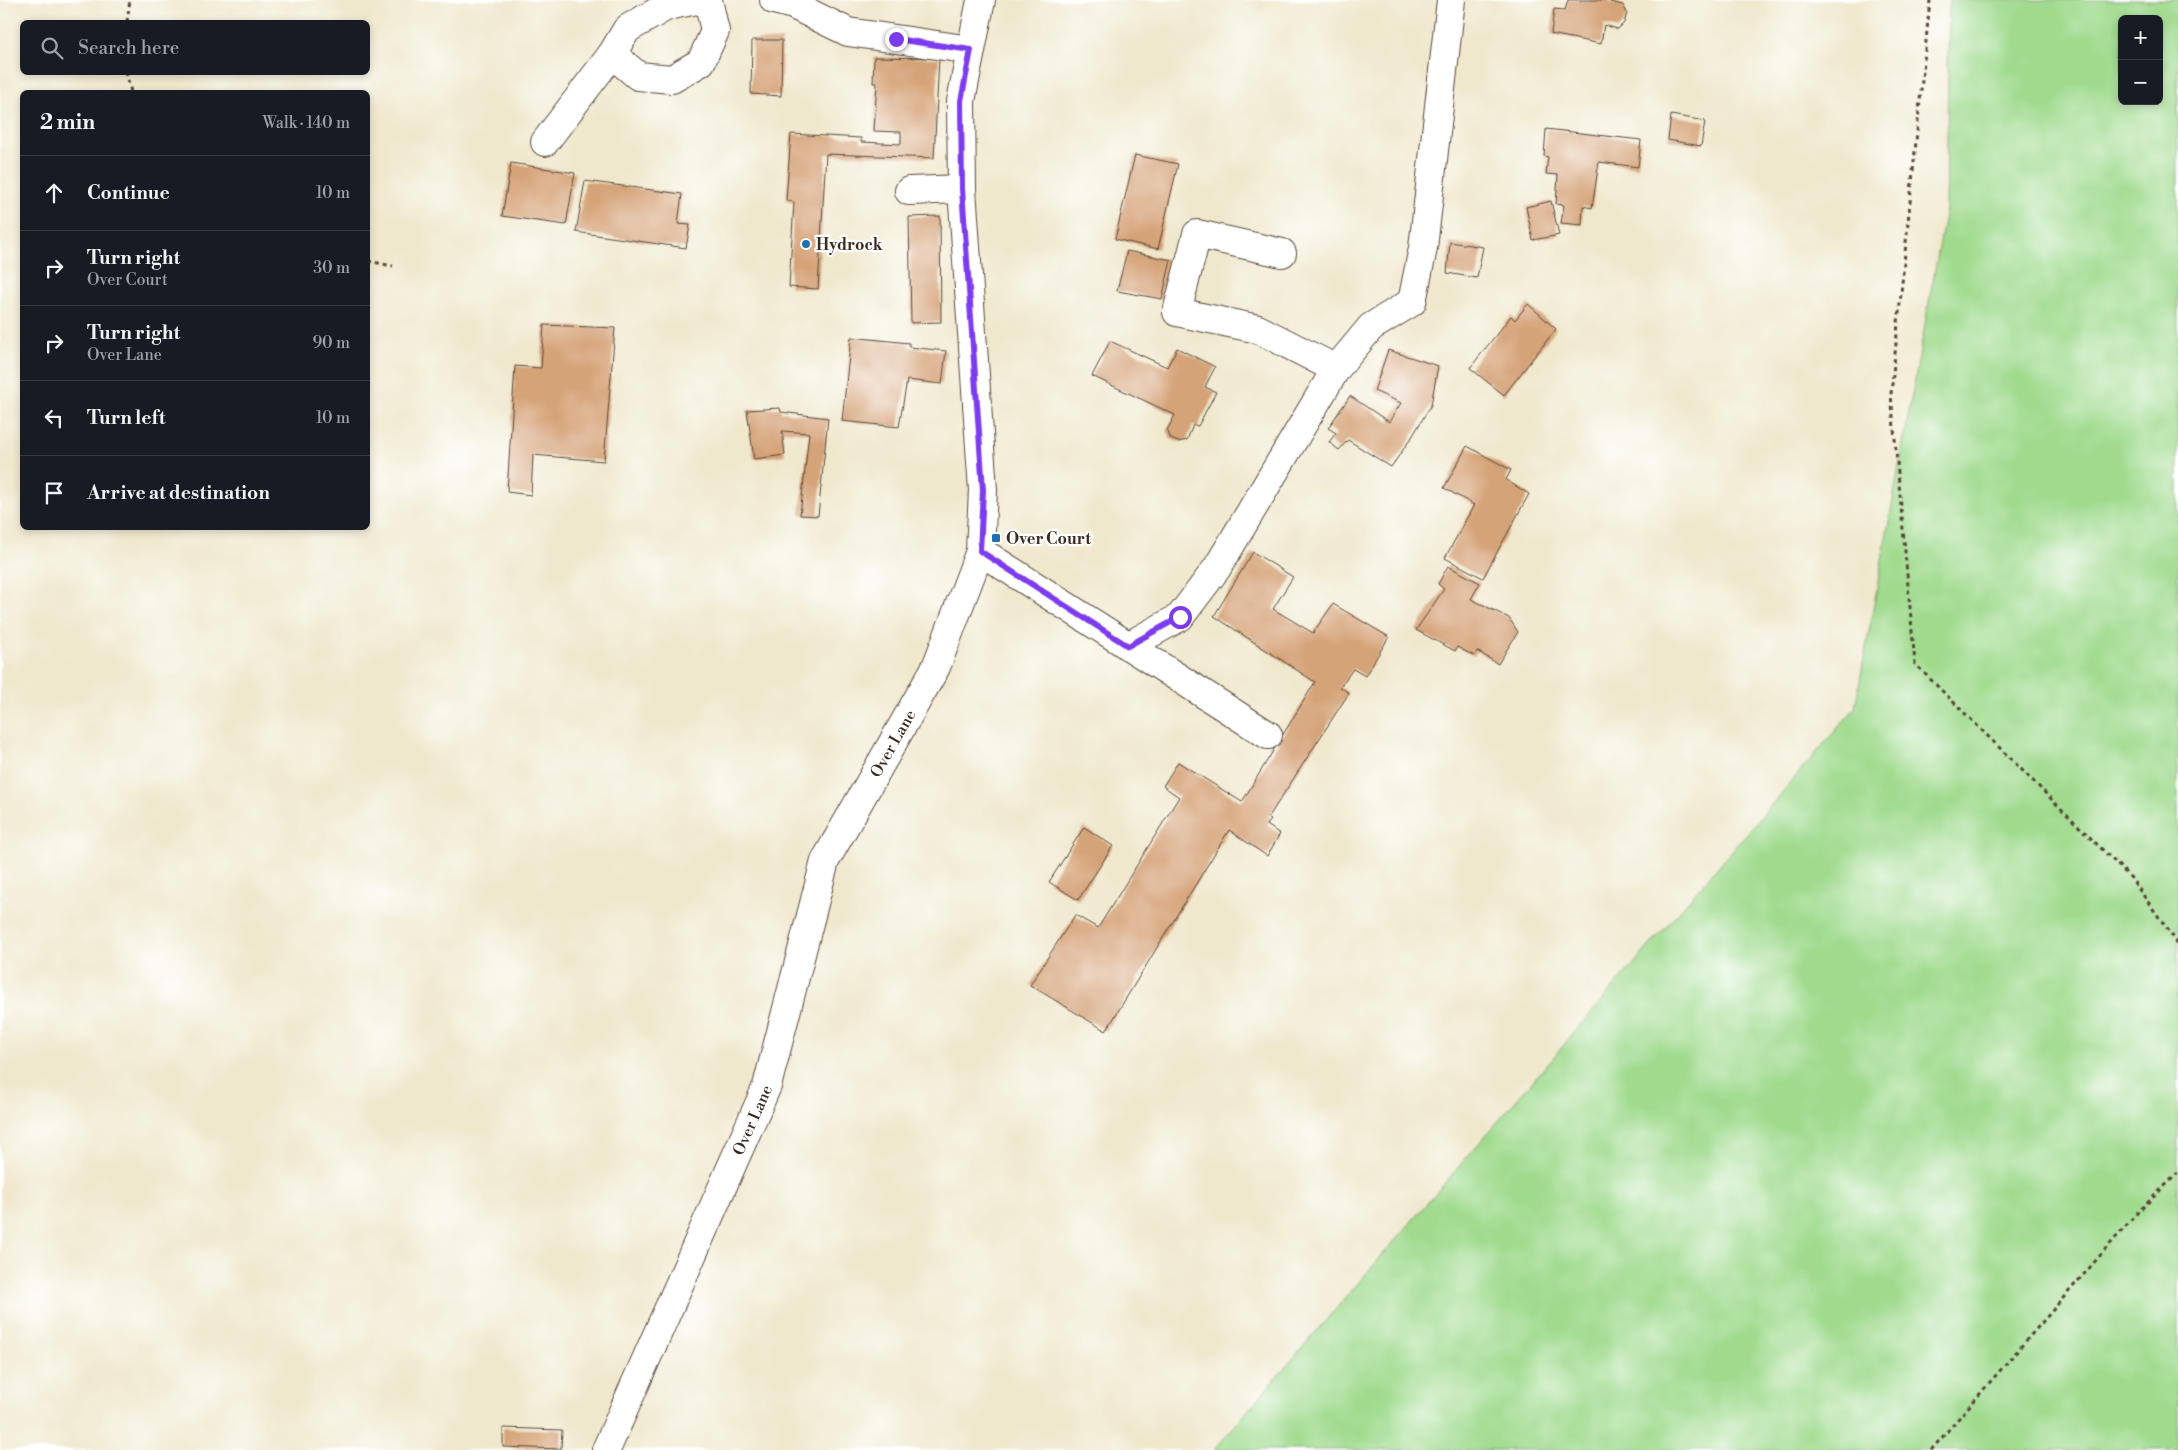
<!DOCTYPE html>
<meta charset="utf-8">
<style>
:root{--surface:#171b24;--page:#20242c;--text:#f1f3f6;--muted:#9ea1a6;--line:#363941}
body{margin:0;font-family:"Libre Bodoni",serif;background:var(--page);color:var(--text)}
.controls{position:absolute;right:15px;top:15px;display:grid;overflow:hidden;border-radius:8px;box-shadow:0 2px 8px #0003}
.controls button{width:45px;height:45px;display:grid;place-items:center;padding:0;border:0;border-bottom:1px solid var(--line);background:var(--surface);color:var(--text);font:25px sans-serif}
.stop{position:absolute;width:15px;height:15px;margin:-11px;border:4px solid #7c3aed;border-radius:50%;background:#fff}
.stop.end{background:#7c3aed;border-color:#fff;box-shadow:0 1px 5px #0008}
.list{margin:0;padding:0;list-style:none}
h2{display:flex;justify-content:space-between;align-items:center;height:65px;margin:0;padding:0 20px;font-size:21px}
h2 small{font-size:16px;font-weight:400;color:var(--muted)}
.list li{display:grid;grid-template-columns:32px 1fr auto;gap:15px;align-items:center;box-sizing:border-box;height:75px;padding:0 20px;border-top:1px solid var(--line)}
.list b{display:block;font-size:19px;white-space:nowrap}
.list p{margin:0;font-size:16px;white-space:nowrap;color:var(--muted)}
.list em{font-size:16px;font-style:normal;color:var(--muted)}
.icon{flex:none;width:28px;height:28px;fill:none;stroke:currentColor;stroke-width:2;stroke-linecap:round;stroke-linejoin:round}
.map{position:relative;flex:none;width:2178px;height:1450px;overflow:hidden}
.search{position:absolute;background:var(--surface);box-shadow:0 2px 8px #0003;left:20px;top:20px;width:350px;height:55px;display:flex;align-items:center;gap:12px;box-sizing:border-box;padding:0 18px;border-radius:8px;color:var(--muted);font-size:19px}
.panel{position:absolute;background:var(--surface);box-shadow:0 2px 8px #0003;left:20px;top:90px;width:350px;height:440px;border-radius:8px}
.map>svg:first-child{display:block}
.green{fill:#9fda8d;stroke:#6d8256;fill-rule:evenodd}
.building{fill:#d5a378}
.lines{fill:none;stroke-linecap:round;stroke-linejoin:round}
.minor-casing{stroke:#564638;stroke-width:30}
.path{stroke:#564638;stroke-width:3;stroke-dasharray:4 4;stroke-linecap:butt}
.minor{stroke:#fff;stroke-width:28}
.route{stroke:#7c3aed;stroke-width:6}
.poi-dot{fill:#1f6fb2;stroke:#fff;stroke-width:2}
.labels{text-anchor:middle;stroke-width:4.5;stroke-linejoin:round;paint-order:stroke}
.poi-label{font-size:16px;font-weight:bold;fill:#3b2a1e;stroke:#fff;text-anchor:start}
.street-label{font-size:16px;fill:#3b2a1e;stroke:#fff}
</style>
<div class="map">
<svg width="2178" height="1450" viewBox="0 0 2178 1450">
<rect width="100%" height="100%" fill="#fff"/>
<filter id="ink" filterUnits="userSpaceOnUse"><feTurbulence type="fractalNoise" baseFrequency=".02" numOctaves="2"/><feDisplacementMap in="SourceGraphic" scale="10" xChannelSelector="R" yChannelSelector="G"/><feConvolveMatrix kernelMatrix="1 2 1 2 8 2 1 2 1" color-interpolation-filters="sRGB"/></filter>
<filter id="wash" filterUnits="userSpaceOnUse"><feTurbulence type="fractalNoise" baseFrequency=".0096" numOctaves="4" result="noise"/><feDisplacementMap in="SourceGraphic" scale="20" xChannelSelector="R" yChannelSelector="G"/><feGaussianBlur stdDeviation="1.12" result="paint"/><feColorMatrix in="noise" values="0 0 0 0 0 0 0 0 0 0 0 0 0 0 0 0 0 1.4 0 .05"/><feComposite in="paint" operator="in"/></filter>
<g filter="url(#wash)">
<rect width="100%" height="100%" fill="#f0e8cd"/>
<path class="green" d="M 1949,0 L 2178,0 L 2178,1450 L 1214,1450 L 1855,708 L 1946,209 ZM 2122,19 L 2159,19 L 2159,101 L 2122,101 Z"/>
<g id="blocks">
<g class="building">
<polygon points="1568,0 1610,0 1610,2 1623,5 1627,13 1624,23 1618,29 1604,25 1601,44 1551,34 1554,9 1565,10"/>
<polygon points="752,40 782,40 781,96 751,94"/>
<polygon points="874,57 939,58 934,158 826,154 818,289 789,287 794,202 786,200 791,134 861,138 861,142 901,144 901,132 874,131 877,83 873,83"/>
<polygon points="1671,115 1705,121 1701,146 1668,140"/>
<polygon points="1546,129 1641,140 1638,167 1599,162 1592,208 1583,206 1582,225 1561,223 1564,205 1556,204 1558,175 1546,174 1548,157 1544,156"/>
<polygon points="1135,155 1178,164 1158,249 1115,239"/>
<polygon points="511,163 575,173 566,225 502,216"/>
<polygon points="585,181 682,194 678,224 690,225 686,248 576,232"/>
<polygon points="1551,201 1559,235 1533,240 1526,207"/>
<polygon points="940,216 941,322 911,323 909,217"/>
<polygon points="1450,242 1483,247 1477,278 1447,273"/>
<polygon points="1127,251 1171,260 1162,299 1117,291"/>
<polygon points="1528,304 1556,329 1504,395 1470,368 1511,316 1515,320"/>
<polygon points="544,325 615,328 604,461 533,455 531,495 507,492 515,366 541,368"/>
<polygon points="851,337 909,343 909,347 946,351 942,384 907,380 899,427 842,421"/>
<polygon points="1110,341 1167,367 1177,348 1215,367 1205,387 1216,392 1198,426 1193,425 1187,440 1178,442 1171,439 1167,430 1175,415 1092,376"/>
<polygon points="1388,350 1438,366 1431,405 1412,437 1391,467 1348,440 1339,450 1329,442 1336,433 1328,428 1350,396 1389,422 1401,403 1374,391"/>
<polygon points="780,408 781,412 828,418 818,516 800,515 809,433 782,431 785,455 754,459 747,410"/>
<polygon points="1467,446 1511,470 1506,480 1529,494 1483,578 1445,558 1474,505 1444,488"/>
<polygon points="1253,552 1293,577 1273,609 1313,633 1333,604 1389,637 1365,676 1353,669 1340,687 1349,693 1268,818 1271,820 1267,825 1280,834 1267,856 1229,830 1106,1031 1030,985 1075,915 1098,928 1179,797 1163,786 1178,762 1242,802 1315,682 1214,616"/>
<polygon points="1448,566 1480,583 1471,599 1509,618 1518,632 1498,664 1477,651 1474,656 1457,647 1455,651 1416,630 1444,589 1438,584"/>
<polygon points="1084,827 1113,846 1078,900 1049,882"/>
<polygon points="503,1428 562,1430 561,1449 503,1447"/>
</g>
</g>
</g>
<g filter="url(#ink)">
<use href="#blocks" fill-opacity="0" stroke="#564638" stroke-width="1"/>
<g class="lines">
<defs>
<g id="minor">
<polyline points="774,0 793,5 848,32 971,50"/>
<polyline points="612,54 638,76 672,79 701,62 715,31 708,0"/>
<polyline points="545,142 612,54 627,29 667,6 697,0"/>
<polyline points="909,191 962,189"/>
<polyline points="1282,253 1197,234 1177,312 1258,329 1336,369"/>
<polyline points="980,551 1268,735"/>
<polyline points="1128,646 1180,617 1217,568 1336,369 1371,327 1412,302 1423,248 1451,0"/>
<path id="s1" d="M 606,1450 L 767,1086 L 825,861 L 936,667 L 980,551 L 983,490 L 962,189 L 961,101 L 981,0"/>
</g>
</defs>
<use href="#minor" class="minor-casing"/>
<g class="path">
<polyline points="1930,0 1891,394 1915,664 2131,878 2178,944"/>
<polyline points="127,22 130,0"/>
<polyline points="126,72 131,92"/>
<polyline points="368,261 393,266"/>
<polyline points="1931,1450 2138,1212 2178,1173"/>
</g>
<use href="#minor" class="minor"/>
</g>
</g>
<g class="lines" filter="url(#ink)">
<polyline class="route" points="896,39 971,50 961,101 962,189 983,490 980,551 1128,646 1180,617"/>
</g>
<g class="poi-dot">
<circle cx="806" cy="244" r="5"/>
<rect x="991" y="533" width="10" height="10" rx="2.5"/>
</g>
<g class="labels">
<g class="poi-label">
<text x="816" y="250">Hydrock</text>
<text x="1006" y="544">Over Court</text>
</g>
<g class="street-label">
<text dy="6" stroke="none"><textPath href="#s1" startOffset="766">Over Lane</textPath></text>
<text dy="6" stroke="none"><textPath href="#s1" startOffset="361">Over Lane</textPath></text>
</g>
</g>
</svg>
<div class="controls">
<button>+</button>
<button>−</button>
</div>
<div class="stop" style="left:1180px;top:617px"></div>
<div class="stop end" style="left:896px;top:39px"></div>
<div class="search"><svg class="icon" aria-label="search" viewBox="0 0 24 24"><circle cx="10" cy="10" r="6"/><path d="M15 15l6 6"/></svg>Search here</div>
<section class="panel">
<h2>2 min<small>Walk · 140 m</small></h2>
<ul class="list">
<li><svg class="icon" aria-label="ahead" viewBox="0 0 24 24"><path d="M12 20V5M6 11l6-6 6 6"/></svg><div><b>Continue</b></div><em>10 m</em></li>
<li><svg class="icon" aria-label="right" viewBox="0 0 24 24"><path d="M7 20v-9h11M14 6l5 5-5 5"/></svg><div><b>Turn right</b><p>Over Court</p></div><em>30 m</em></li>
<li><svg class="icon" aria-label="right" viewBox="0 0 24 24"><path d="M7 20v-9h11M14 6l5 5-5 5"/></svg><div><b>Turn right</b><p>Over Lane</p></div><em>90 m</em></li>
<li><svg class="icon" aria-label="left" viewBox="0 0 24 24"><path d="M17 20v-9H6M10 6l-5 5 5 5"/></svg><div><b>Turn left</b></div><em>10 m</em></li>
<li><svg class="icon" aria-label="arrive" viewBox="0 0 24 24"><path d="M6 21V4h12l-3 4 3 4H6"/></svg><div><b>Arrive at destination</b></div></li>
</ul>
</section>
</div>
